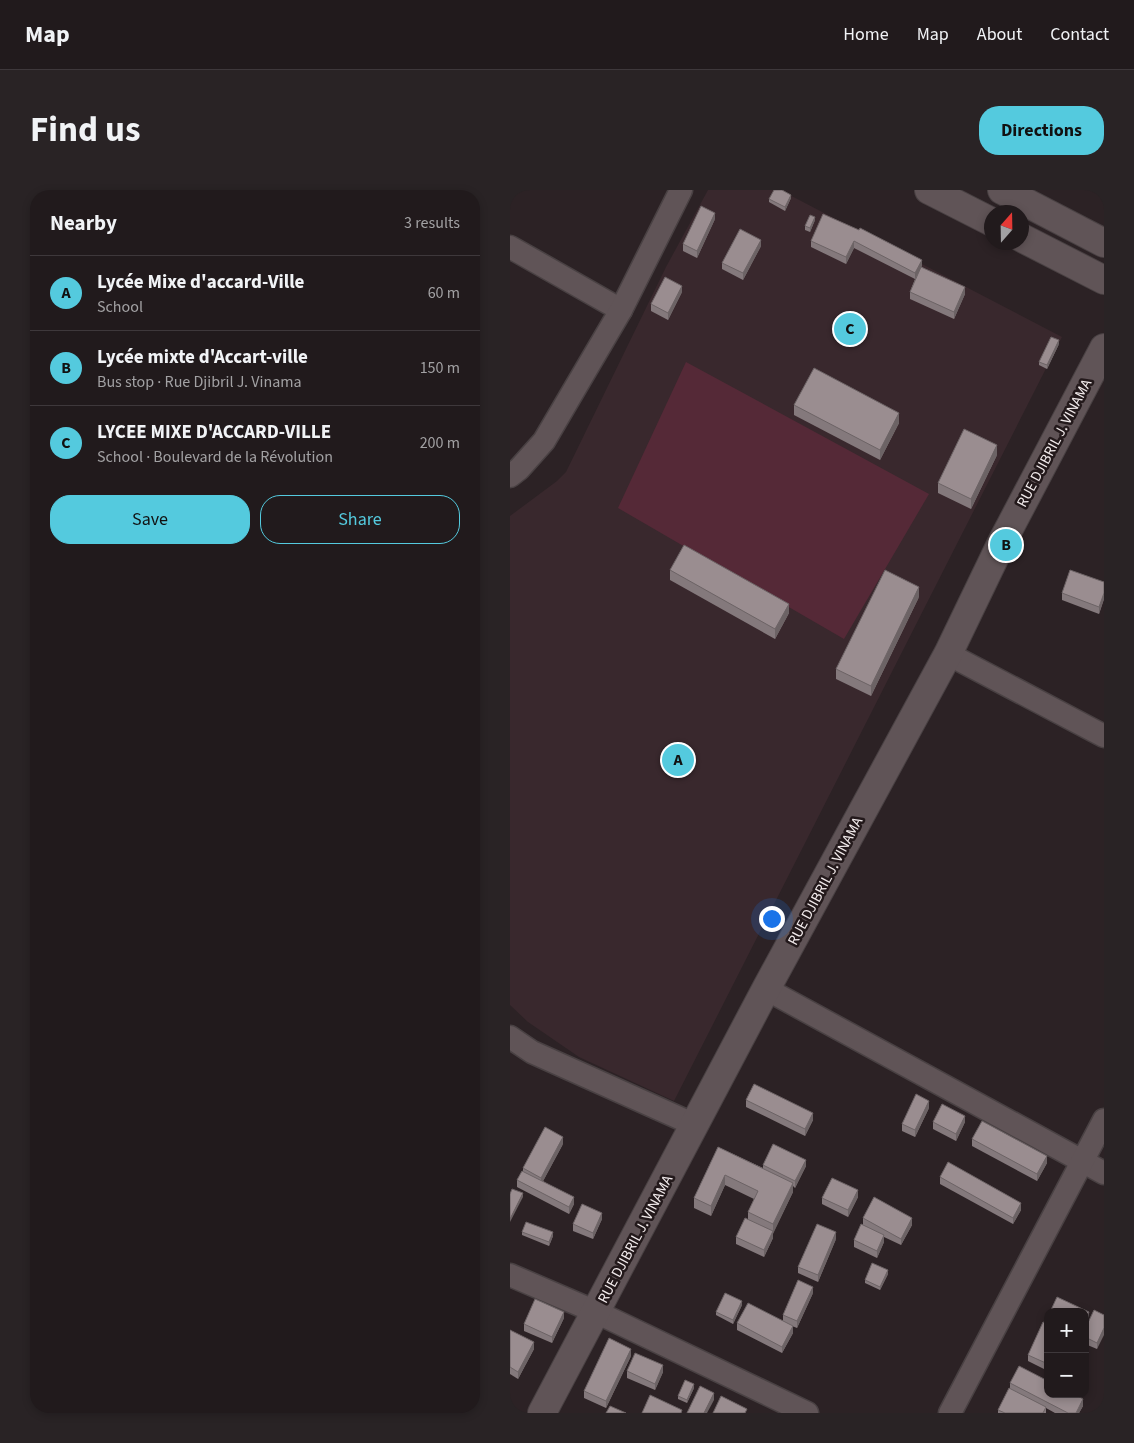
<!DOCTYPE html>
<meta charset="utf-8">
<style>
:root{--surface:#211a1c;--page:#292325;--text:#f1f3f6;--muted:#a2a1a3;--line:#3e383b;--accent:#54cade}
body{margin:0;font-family:"Source Sans 3",sans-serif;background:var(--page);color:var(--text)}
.controls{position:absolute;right:15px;bottom:15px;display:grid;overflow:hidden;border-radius:10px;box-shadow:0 2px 8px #0003}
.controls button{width:45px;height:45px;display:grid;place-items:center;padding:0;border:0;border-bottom:1px solid var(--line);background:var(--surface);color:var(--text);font:25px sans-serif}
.compass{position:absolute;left:474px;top:15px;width:45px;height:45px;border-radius:50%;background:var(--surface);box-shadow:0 2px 8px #0003;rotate:20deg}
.you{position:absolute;left:261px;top:728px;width:18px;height:18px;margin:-12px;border:4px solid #fff;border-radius:50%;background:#1a73e8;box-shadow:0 0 0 8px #1a73e833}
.badge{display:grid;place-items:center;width:32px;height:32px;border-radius:50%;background:var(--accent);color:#111;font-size:16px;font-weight:700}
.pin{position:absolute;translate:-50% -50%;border:2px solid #fff;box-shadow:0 1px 5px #0006}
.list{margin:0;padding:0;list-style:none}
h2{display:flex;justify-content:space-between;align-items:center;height:65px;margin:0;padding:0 20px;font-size:21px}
h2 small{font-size:16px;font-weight:400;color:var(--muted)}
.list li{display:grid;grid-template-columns:32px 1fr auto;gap:15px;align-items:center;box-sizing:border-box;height:75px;padding:0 20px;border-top:1px solid var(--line)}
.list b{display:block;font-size:19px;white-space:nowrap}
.list p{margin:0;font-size:16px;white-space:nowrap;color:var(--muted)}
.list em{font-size:16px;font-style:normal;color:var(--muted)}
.actions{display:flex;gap:10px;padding:15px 20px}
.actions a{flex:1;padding:11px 0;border:1px solid var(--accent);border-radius:20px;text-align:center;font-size:18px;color:var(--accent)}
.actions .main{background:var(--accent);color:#111}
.map{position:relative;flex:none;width:594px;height:1223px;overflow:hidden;border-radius:20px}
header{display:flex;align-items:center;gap:30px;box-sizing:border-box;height:70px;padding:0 25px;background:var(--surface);border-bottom:1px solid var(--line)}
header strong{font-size:24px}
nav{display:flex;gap:28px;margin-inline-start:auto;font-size:18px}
.intro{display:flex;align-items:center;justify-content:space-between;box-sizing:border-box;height:120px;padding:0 30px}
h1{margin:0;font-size:35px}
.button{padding:12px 22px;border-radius:20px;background:var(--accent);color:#111;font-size:18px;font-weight:700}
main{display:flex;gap:30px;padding:0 30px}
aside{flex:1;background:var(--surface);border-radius:20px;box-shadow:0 2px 8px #0003}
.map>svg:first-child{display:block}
.built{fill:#39282d}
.green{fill:#552937}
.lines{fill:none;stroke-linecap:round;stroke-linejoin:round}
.street-casing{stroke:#494143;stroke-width:25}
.secondary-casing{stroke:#494143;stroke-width:30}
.street{stroke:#605457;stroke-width:22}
.secondary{stroke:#605457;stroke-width:28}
.wall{fill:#84797c}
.shaded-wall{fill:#6c6365}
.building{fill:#9a8d90;stroke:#6c6365}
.labels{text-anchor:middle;stroke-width:5;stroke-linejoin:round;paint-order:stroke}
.street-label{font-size:15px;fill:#f2ebec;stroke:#23191b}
</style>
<header>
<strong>Map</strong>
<nav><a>Home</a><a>Map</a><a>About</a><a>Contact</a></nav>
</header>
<div class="intro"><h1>Find us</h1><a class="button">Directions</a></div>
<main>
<aside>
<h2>Nearby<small>3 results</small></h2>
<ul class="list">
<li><span class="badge">A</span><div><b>Lycée Mixe d'accard-Ville</b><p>School</p></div><em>60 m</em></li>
<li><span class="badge">B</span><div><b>Lycée mixte d'Accart-ville</b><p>Bus stop · Rue Djibril J. Vinama</p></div><em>150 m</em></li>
<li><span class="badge">C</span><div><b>LYCEE MIXE D'ACCARD-VILLE</b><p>School · Boulevard de la Révolution</p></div><em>200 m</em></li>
</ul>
<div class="actions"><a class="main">Save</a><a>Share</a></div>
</aside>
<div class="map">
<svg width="594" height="1223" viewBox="0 0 594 1223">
<rect width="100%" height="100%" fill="#2c2225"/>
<polygon class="built" points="198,0 270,0 552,147 164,911 69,867 18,832 0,815 0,326 47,291 56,282 156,77"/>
<polygon class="green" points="176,172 419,304 334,449 108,318"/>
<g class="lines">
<defs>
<g id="street">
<polyline points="0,57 111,120"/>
<polyline points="0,286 9,279 34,251 111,120 171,0"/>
<polyline points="438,464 594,546"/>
<polyline points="256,799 594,983"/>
<polyline points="0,847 22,862 185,935"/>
<polyline points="0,1085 86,1122 297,1223"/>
<polyline points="440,1223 594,930"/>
</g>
<g id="secondary">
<polyline points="419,0 482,32"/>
<polyline points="492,0 594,53"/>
<polyline points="512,48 594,90"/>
<polyline points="32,1223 256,799 438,464 492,352 594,158"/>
</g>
</defs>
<use href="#street" class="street-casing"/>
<use href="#secondary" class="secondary-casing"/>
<use href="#street" class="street"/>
<use href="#secondary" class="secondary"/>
</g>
<g class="wall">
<polygon points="281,8 275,21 259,12 259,9"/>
<polygon points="313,24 412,77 455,104 444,129 400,109 400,102 405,89 344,58 336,74 301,57 301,51"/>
<polygon points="205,29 187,68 173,61 173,54"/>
<polygon points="305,30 300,42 295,40 295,36"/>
<polygon points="251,56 233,90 212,79 212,73"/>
<polygon points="172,102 158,130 141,121 141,114"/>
<polygon points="549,154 537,179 529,175 529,172"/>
<polygon points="284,215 389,233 370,270 284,225"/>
<polygon points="487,265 461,319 428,303 428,293"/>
<polygon points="160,380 279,423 265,449 160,390"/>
<polygon points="594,392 594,409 589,424 552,410 552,403"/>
<polygon points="409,407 361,506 326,489 326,479"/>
<polygon points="236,910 303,930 295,946 236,917"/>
<polygon points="419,918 405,947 392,941 392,934"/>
<polygon points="423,932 455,932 446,951 423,939"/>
<polygon points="462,949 537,973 527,991 462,956"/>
<polygon points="53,954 33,991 64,1014 59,1024 7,997 7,990 13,981 13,978"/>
<polygon points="208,957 253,978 253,975 296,976 285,998 283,996 283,1002 263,1043 263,1048 254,1067 226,1054 226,1047 238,1030 238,1022 244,1009 215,995 201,1026 184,1018 184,1008"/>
<polygon points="430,987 511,1020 503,1034 430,994"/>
<polygon points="348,1007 338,1027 312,1014 312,1008"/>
<polygon points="353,1028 402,1035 391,1055 374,1047 374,1052 367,1068 344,1057 344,1050 353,1035"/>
<polygon points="92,1029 83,1049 63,1041 63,1034"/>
<polygon points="12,1042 43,1046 39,1056 12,1045"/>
<polygon points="326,1049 308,1092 288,1083 288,1077"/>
<polygon points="378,1084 370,1100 355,1093 355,1090"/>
<polygon points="303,1103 287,1138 282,1136 283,1143 272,1163 227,1140 227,1133 273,1131 273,1125"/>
<polygon points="232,1115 223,1134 206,1125 206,1122"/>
<polygon points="594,1125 587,1159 575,1154 575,1139"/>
<polygon points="538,1127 538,1181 518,1171 518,1165 537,1134"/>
<polygon points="54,1128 42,1153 14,1141 14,1134"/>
<polygon points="0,1140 24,1159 8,1189 0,1184"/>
<polygon points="121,1166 96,1218 74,1208 74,1201"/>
<polygon points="117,1181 153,1182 145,1200 117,1188"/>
<polygon points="500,1193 573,1216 569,1223 545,1223 536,1218 536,1223 488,1223 488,1220 500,1199"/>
<polygon points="184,1198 177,1213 168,1209 168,1206"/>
</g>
<g class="shaded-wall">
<polygon points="281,5 281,8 275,21 275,17"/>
<polygon points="205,23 205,29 187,68 187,61"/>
<polygon points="305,27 305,30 300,42 300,38"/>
<polygon points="251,50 251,56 233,90 233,83"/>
<polygon points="344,51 344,58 336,74 336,67"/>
<polygon points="412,70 412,76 405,89 405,83"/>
<polygon points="172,96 172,102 158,130 158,123"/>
<polygon points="455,97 455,104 444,129 444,122"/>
<polygon points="549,150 549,154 537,179 537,175"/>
<polygon points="389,223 389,233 370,270 370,260"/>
<polygon points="487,255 487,265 461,319 461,309"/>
<polygon points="409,397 409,407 361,506 361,496"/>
<polygon points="594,403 594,409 589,424 589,417"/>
<polygon points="279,414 279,423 265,449 265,439"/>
<polygon points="419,911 419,918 405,947 405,940"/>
<polygon points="303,923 303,930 295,946 295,939"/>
<polygon points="455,926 455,932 446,951 446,944"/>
<polygon points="53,947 53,954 31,995 31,988"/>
<polygon points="537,966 537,973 527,991 527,984"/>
<polygon points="296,970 296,976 285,998 285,991"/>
<polygon points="215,985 215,995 201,1026 201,1016"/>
<polygon points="283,993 283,1002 263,1044 263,1034"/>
<polygon points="348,1000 348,1007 338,1027 338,1020"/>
<polygon points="13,1003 13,1007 0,1032 0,1029"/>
<polygon points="64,1007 64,1014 59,1024 59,1017"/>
<polygon points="511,1013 511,1020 503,1034 503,1028"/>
<polygon points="92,1023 92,1029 83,1049 83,1043"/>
<polygon points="402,1028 402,1035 391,1055 391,1049"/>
<polygon points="263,1041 263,1048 254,1067 254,1060"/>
<polygon points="43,1042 43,1046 39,1056 39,1052"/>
<polygon points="326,1042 326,1049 308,1092 308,1085"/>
<polygon points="374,1045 374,1052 367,1068 367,1061"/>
<polygon points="378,1080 378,1084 370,1100 370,1097"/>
<polygon points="303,1097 303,1103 287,1138 287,1131"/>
<polygon points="232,1111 232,1115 223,1134 223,1130"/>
<polygon points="54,1122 54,1128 42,1153 42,1147"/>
<polygon points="579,1122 579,1129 575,1138 575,1131"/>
<polygon points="283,1136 283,1143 272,1163 272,1157"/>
<polygon points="594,1138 594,1145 587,1159 587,1153"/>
<polygon points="24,1152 24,1159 8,1189 8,1182"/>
<polygon points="121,1159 121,1166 96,1218 96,1211"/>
<polygon points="153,1175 153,1182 145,1200 145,1194"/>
<polygon points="184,1194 184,1198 177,1213 177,1210"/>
<polygon points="204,1203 204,1210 197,1223 194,1223"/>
<polygon points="573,1209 573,1216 569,1223 566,1223"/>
</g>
<g class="building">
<polygon points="264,0 272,0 281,5 275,17 259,9"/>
<polygon points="191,16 205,23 187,61 173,54"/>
<polygon points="313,24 349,40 350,38 412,70 405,83 344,51 336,67 301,51"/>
<polygon points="300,25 305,27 300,38 295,36"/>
<polygon points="230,39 251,50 233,83 212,73"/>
<polygon points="411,77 455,97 444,122 400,102"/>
<polygon points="155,87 172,96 158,123 141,114"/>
<polygon points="541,147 549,150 537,175 529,172"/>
<polygon points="304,178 389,223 370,260 284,215"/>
<polygon points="454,239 487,255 461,309 428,293"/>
<polygon points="174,355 279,414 265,439 160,380"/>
<polygon points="375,380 409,397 361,496 326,479"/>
<polygon points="560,380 594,392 594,403 589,417 552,403"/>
<polygon points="244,894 303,923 295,939 236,910"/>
<polygon points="406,904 419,911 405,940 392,934"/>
<polygon points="432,914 455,926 446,944 423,932"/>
<polygon points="472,931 537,966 527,984 462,949"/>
<polygon points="35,937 53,947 31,988 13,978"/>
<polygon points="263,954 296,970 285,991 253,975"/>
<polygon points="208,957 283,993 263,1034 238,1022 248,1001 215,985 201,1016 184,1008"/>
<polygon points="438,972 511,1013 503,1028 430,987"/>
<polygon points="12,981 64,1007 59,1017 7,990"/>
<polygon points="322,988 348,1000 338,1020 312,1008"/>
<polygon points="2,999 13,1003 0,1029 0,1004"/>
<polygon points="364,1007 402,1028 391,1049 353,1028"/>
<polygon points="72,1014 92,1023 83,1043 63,1034"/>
<polygon points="235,1028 263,1041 254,1060 226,1047"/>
<polygon points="16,1032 43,1042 39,1052 12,1042"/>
<polygon points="307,1034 326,1042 308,1085 288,1077"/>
<polygon points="351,1034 374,1045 367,1061 344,1050"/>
<polygon points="362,1073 378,1080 370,1097 355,1090"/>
<polygon points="288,1090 303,1097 287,1131 273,1125"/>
<polygon points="215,1103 232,1111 223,1130 206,1122"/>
<polygon points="547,1107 579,1122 575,1131 575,1122 540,1122"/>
<polygon points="25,1109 54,1122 42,1147 14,1134"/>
<polygon points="238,1113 283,1136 272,1157 227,1133"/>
<polygon points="584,1120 594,1125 594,1138 587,1153 575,1147 575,1139"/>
<polygon points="533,1132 538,1134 538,1174 518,1165"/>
<polygon points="0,1140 24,1152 8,1182 0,1177"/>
<polygon points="99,1148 121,1159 96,1211 74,1201"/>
<polygon points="125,1163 153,1175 145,1194 117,1181"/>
<polygon points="509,1176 538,1191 538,1204 564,1204 573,1209 566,1223 558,1223 500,1193"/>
<polygon points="175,1190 184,1194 177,1210 168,1206"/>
<polygon points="190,1196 204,1203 194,1223 177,1223"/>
<polygon points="499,1198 536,1217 533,1223 495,1223 488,1220"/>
<polygon points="140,1205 172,1220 171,1223 132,1223"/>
<polygon points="211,1206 237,1219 235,1223 203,1223"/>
<polygon points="100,1216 116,1223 96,1223"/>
<polygon points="594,1216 594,1223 590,1223"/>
</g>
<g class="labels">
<g class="street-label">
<text transform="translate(544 253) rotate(-62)" y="5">RUE DJIBRIL J. VINAMA</text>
<text transform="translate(315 691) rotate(-62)" y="5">RUE DJIBRIL J. VINAMA</text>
<text transform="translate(125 1049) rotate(-62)" y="5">RUE DJIBRIL J. VINAMA</text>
</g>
</g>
</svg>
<div class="controls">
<button>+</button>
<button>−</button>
</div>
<svg class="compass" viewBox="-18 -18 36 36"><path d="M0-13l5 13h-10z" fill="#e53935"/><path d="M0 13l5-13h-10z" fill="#a2a1a3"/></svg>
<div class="you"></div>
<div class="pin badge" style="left:168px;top:570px">A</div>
<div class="pin badge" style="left:496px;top:355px">B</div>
<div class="pin badge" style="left:340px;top:139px">C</div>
</div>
</main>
